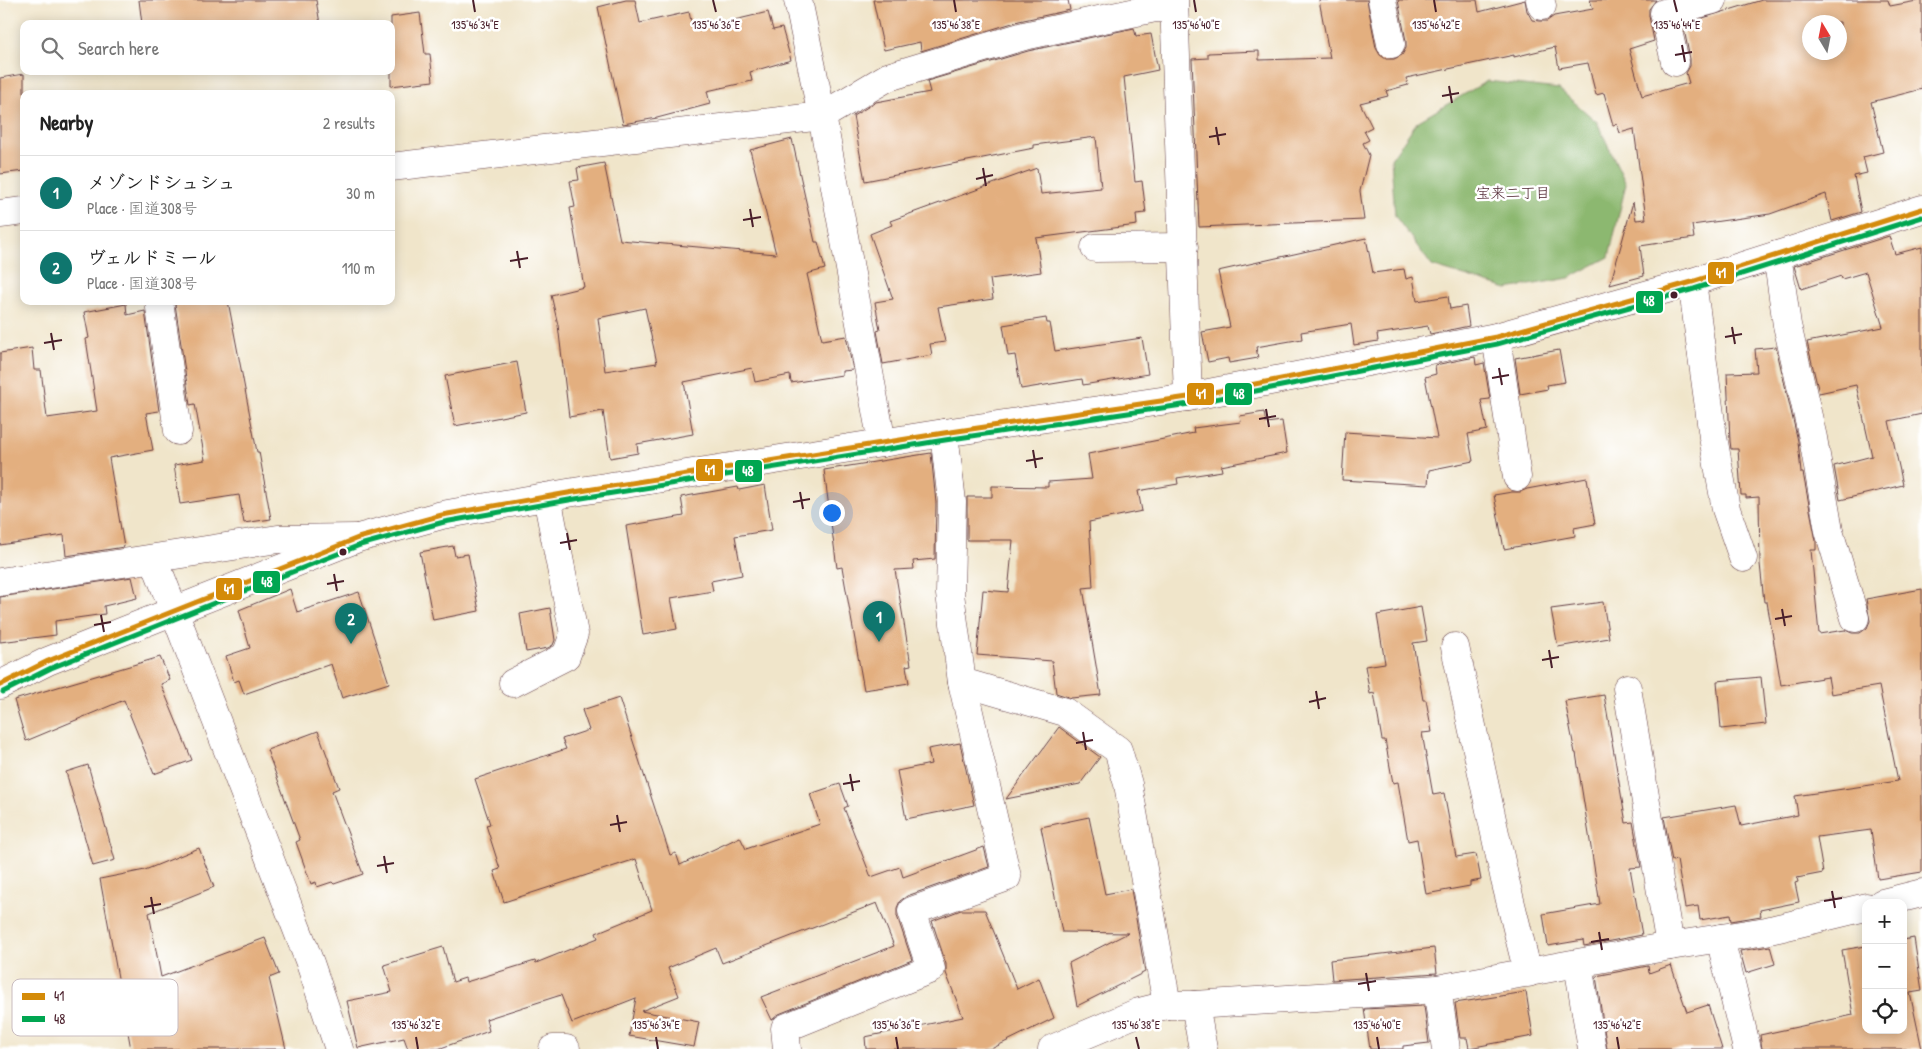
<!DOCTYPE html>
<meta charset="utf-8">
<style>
:root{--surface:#fff;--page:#f2f2f2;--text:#222;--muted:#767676;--line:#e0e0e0;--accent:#0f766e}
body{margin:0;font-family:"Patrick Hand","Klee One",sans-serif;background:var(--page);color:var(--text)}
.controls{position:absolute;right:15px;bottom:15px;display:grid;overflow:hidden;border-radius:10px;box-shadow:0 2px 12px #0003}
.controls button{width:45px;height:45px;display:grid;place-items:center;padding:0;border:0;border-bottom:1px solid var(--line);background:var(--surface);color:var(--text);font:25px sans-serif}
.compass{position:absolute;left:1802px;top:15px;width:45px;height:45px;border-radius:50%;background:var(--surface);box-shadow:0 2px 12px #0003;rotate:350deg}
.you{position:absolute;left:831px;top:512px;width:18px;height:18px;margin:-12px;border:4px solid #fff;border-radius:50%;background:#1a73e8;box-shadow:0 0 0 8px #1a73e833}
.badge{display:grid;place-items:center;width:32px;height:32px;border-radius:50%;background:var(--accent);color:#fff;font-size:16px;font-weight:700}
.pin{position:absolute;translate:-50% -41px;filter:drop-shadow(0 1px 2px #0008)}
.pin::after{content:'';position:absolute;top:26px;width:18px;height:15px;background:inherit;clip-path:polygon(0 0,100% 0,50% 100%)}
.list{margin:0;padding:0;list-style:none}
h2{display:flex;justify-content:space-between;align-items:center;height:65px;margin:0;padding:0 20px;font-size:21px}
h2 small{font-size:16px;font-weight:400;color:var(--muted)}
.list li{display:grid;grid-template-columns:32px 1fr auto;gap:15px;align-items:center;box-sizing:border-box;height:75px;padding:0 20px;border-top:1px solid var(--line)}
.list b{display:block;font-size:19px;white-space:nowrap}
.list p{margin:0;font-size:16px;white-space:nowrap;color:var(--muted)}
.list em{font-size:16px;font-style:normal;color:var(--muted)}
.icon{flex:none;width:28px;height:28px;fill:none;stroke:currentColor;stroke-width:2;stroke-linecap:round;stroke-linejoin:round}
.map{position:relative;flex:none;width:1922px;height:1049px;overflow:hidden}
.search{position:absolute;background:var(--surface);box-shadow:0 2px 12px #0003;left:20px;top:20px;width:375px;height:55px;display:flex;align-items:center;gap:12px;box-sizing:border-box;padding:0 18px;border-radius:10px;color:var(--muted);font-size:19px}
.panel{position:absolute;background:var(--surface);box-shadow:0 2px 12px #0003;left:20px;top:90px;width:375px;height:215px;border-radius:10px}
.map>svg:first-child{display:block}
.forest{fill:#8cb86f;stroke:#6b6c4d}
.building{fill:#e3af7f;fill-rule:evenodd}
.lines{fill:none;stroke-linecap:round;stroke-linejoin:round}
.minor-casing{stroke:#633d43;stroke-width:29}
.highway-casing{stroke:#633d43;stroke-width:29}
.minor{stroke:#fff;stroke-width:28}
.highway{stroke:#fff;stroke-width:28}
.bus-1-casing{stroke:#fff;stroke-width:9}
.bus-2-casing{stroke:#fff;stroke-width:9}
.bus-1{stroke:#d48b09;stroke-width:5}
.bus-2{stroke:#00a651;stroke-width:5}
.ticks{fill:none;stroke:#4a1f2b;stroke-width:2}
.bus-dot{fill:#4a1f2b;stroke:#fff;stroke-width:2}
.labels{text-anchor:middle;stroke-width:5;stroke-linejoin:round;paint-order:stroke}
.neighbourhood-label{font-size:15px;fill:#4a1f2b;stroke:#fff}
.key{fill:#fff;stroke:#c9bcbf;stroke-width:1}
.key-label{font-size:14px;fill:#4a1f2b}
.ticks-label{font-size:12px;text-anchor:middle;fill:#4a1f2b;stroke:#fff;stroke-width:5;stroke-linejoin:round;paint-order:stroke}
.line-badge{stroke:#fff;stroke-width:2}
.badge-label{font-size:14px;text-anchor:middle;font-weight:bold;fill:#fff}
</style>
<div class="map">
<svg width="1922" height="1049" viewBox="0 0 1922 1049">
<rect width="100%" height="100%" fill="#fff"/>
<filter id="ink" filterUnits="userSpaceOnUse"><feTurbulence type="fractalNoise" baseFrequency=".02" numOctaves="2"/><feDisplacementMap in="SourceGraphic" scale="10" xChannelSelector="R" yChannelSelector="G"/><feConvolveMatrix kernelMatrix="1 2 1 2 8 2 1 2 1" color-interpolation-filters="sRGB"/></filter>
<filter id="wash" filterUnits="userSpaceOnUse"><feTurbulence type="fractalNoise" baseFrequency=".0096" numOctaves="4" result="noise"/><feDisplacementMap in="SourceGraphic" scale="20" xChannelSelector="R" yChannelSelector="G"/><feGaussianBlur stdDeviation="1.12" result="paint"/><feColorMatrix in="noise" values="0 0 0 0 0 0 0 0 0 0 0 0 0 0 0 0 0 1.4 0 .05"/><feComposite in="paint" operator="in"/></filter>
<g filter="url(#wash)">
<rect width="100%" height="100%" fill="#f0e5ca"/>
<polygon class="forest" points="1487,81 1559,89 1597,122 1626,184 1609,257 1569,278 1507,289 1432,266 1395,216 1391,159 1417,122"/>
<g id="blocks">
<g class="building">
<polygon points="139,0 316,0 320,24 142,24"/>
<polygon points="626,0 635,0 640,23 689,12 693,30 768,12 773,30 782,28 791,60 750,72 752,81 707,91 710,104 657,118 623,124 598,7"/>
<polygon points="873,0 1068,0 1070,10 1019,21 921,51 920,42 884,50"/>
<path d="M 1319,0 L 1367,0 L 1376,48 L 1380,55 L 1386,59 L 1394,59 L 1402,55 L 1406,48 L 1406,41 L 1398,0 L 1477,0 L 1479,12 L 1525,0 L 1527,11 L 1532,20 L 1539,21 L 1547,21 L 1554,16 L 1593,9 L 1590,0 L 1656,0 L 1649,9 L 1649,16 L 1654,41 L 1629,49 L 1642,96 L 1689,83 L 1686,73 L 1690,66 L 1690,59 L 1683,24 L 1762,0 L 1888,0 L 1890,6 L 1922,0 L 1922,89 L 1871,102 L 1883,152 L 1863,157 L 1867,173 L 1854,176 L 1861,212 L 1832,221 L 1826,194 L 1770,214 L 1692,225 L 1694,238 L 1640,246 L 1644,276 L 1610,285 L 1633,202 L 1636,220 L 1646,219 L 1634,129 L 1620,133 L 1617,124 L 1613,125 L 1604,93 L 1596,95 L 1588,63 L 1559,68 L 1555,47 L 1514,57 L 1514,55 L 1406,78 L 1408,85 L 1386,91 L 1388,96 L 1360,103 L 1372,127 L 1364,131 L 1369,140 L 1363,143 L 1369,155 L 1360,191 L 1364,220 L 1199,227 L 1192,59 L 1208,58 L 1208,53 L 1259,51 L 1259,60 L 1330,58 ZM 1810,22 L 1840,22 L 1840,52 L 1810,52 Z"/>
<polygon points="420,13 425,54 430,54 433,81 391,86 391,17"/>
<polygon points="1134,28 1136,36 1151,34 1158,70 1124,77 1135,182 1142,181 1146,213 1136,214 1137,225 1036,238 1041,272 990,279 993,299 938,307 945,342 930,344 932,355 883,364 877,331 880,330 875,302 893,299 870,234 892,225 890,221 1037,168 1041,194 1101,188 1096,137 1034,145 1034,148 865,181 853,116 876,102 930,92 927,81 1028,51"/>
<polygon points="24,74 24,171 0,174 0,78"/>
<path d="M 792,139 L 815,242 L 818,242 L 825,269 L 807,274 L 822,340 L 846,336 L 853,370 L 842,371 L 842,375 L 791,383 L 790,375 L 755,382 L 752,368 L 684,382 L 693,434 L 637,444 L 638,453 L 610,458 L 603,411 L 569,417 L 558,325 L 551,295 L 584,287 L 570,208 L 575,207 L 570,181 L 579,180 L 577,168 L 604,163 L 620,240 L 776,254 L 750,150 ZM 645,308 L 657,363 L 605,371 L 598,318 Z"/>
<polygon points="1889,236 1895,254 1922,247 1922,414 1889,421 1903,485 1840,500 1834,466 1872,456 1856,385 1819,393 1807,342 1883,327 1866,272 1842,279 1841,276 1801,289 1794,266"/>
<polygon points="1366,238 1373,273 1404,269 1406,279 1413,277 1417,301 1448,296 1450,309 1466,306 1469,326 1430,334 1428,326 1377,334 1378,341 1354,345 1351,324 1301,332 1302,339 1256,347 1258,358 1229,363 1228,358 1208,362 1202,332 1230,327 1218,271"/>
<polygon points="190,301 228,301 251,421 257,452 259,452 271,519 244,523 239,495 180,504 174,465 205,460 195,404 190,405 175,304"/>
<polygon points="126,304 127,315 145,311 159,411 146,413 153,450 109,458 124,547 66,556 64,535 0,545 0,353 32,348 34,370 41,370 47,418 97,411 86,339 89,338 84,312"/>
<polygon points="1046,318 1047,323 1050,323 1055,351 1142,338 1148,374 1083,385 1082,379 1021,389 1015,355 1008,356 1003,325"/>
<polygon points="1776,347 1798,441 1801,473 1803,473 1816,541 1816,550 1811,550 1819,634 1845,630 1852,633 1860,633 1867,628 1870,621 1866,599 1922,589 1922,872 1878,879 1871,830 1817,837 1823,873 1797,878 1798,882 1795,883 1799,902 1760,910 1761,916 1731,921 1730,915 1700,920 1698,906 1685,908 1677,860 1672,861 1664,817 1736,805 1741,826 1798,815 1795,796 1898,781 1879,686 1831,694 1828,677 1781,685 1767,602 1764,602 1760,564 1759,497 1746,498 1746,495 1741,495 1738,449 1731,449 1730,441 1727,373 1757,372 1755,349"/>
<polygon points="1559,350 1565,382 1547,385 1548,389 1520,394 1515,358"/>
<polygon points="1475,357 1476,365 1484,363 1490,399 1481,400 1487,430 1468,434 1473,461 1429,470 1428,485 1342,480 1345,432 1437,438 1425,377 1436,374 1435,365"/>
<polygon points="517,362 526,412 455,426 445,376"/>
<polygon points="1264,412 1266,423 1282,421 1287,453 1221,466 1222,471 1177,478 1178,484 1138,491 1142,511 1089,522 1093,587 1083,588 1101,695 1071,698 1056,693 1052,661 977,655 983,590 1008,592 1013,540 967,540 967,497 992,497 992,486 1048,487 1048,482 1092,479 1088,454 1194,433 1193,428 1241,422 1240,416"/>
<polygon points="931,453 936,503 935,559 913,561 914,569 895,570 911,665 906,666 909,683 864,690 842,567 837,568 824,470"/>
<polygon points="1587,478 1595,524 1574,528 1575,536 1504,549 1494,495 1512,492 1520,492 1527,489"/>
<polygon points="765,485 772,530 735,536 742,575 711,581 713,591 671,598 677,629 643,635 626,526 684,516 681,497 738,487 739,490"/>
<polygon points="453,546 455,556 468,554 479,611 433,620 420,552"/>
<polygon points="132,577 137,598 104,606 105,614 55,621 56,635 0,642 0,597"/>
<polygon points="290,589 297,612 359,592 389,683 342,698 331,664 244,694 239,680 234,682 226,656 250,648 239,610"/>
<polygon points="1603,602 1609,638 1558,647 1551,609"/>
<polygon points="1421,607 1427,641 1413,643 1423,700 1426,700 1432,732 1422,733 1433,795 1444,793 1456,857 1476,854 1481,880 1470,882 1470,886 1426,894 1417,839 1408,841 1398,782 1393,783 1385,740 1382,740 1374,693 1370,694 1365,666 1385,663 1377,615"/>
<polygon points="550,608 555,640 553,645 548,648 526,652 520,614"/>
<polygon points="160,657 170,680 161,684 192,760 154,774 124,700 26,741 14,700"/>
<polygon points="1761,677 1766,724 1721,729 1717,681"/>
<polygon points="1604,695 1626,823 1633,822 1641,867 1630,868 1642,935 1584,946 1583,940 1548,946 1543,914 1600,904 1576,753 1575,753 1565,701"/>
<polygon points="619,698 670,855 676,853 680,865 740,837 746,849 820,824 810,794 840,784 848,806 844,808 871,877 900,867 903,877 984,847 989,867 907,896 900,901 897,908 897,916 912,960 779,1014 772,1020 761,997 894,946 877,903 722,963 716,948 668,968 679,996 641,1011 699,1022 694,1047 629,1036 636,998 572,1023 561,995 486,1019 489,1031 438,1049 408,1049 404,1038 358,1048 347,1001 392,992 384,965 443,947 453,982 465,978 466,982 535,961 536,963 598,938 596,933 652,910 636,859 504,902 494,871 500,869 486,825 490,824 475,779 566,749 562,739 589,730 582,710"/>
<polygon points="1059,727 1100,757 1080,784 1006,799"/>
<polygon points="318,731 339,788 332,791 363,874 334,884 332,882 317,887 316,882 311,884 296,842 300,840 267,750"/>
<polygon points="960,743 974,805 906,819 897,771 931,764 928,749"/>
<polygon points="88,765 115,860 93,866 66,772"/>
<polygon points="1089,817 1105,894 1131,889 1145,972 1077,1006 1069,963 1128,933 1062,932 1041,827"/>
<polygon points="199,848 214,887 149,913 161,977 265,938 279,974 269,978 286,1049 131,1049 100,879 145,870"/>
<polygon points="961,910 985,910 1017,989 1039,978 1054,1018 991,1049 866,1049 865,1037 963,1017 946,973 946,964 932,921"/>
<polygon points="1914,938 1922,991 1910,993 1922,1049 1762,1049 1760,1035 1853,1015 1842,950 1866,946 1866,1030 1903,1030 1903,940"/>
<polygon points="1770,946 1775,964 1746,973 1740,951"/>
<polygon points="1434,948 1437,973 1332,980 1330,960"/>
<polygon points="1671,965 1687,1012 1708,1005 1722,1049 1607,1049 1596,976 1648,966 1649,973"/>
<polygon points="1526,992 1533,1036 1469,1048 1467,1038 1460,1038 1455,1003"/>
<polygon points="1424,1006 1429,1043 1403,1046 1403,1049 1370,1049 1364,1009"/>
</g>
</g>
</g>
<g filter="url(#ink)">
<use href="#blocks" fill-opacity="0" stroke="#633d43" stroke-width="1"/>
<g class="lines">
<defs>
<g id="minor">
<polyline points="798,0 822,116 882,443"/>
<polyline points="1174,0 1188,397"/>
<polyline points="1382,0 1391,44"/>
<polyline points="1540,0 1542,6"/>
<polyline points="1675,62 1664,13 1713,0"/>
<polyline points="391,167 822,116 888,77 1024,36 1155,8 1174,9"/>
<polyline points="0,214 24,211"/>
<polyline points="1095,248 1184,247"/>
<polyline points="1777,255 1787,325 1813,438 1829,531 1855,618"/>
<polyline points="1692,282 1713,437 1726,509 1743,558"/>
<polyline points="159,301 178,431"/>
<polyline points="1496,337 1517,477"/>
<polyline points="944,433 952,502 950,594 962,682 1065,712 1118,750 1128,784 1167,1005"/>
<polyline points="154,559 310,963 339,1049"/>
<polyline points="0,582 278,539 356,538"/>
<polyline points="1455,647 1505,880 1528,973"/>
<polyline points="513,683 566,656 574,634 547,497"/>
<polyline points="1627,688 1670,946"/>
<polyline points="1882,903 1922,893"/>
<polyline points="1720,938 1747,1049"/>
<polyline points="1578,964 1592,1049"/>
<polyline points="1437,989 1446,1049"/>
<polyline points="1195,1005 1203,1049"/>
<polyline points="553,1049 566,1049"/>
<polyline points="787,1049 785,1028 931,969 912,911 1007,877 962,682"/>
<polyline points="1052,1049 1139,1012 1167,1005 1195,1005 1437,989 1670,946 1766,931 1866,907"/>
</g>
<polyline id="highway" points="0,685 48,661 358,538 442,515 568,493 944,433 1188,397 1496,337 1692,282 1922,209"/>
</defs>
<use href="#minor" class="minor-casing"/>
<use href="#highway" class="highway-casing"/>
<use href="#minor" class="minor"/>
<use href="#highway" class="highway"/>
<defs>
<polyline id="bus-1" points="0,685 48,661 358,538 442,515 568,493 944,433 1188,397 1496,337 1692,282 1922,209"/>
<polyline id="bus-2" points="3,692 51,668 360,545 444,522 569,500 945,440 1189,404 1497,344 1694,289 1922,217"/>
</defs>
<use href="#bus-1" class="bus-1-casing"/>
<use href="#bus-2" class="bus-2-casing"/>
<use href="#bus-1" class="bus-1"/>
<use href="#bus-2" class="bus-2"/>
</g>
</g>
<path class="ticks" d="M 473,0 L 475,12M 713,0 L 716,12M 954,0 L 956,12M 1194,0 L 1196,12M 1434,0 L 1436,12M 1674,0 L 1677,12M 1682,45 L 1685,62M 1675,55 L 1692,52M 1449,86 L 1452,103M 1442,96 L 1459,93M 1216,127 L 1219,145M 1209,137 L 1226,134M 983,168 L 986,186M 976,179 L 993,175M 750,209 L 753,227M 743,220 L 761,217M 517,251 L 520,268M 510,261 L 528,258M 1732,327 L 1735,344M 51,333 L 54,350M 1725,337 L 1742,334M 44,343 L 62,340M 1499,368 L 1502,385M 1492,378 L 1509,375M 1266,409 L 1269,427M 1259,419 L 1276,416M 1033,450 L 1036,468M 1026,461 L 1043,458M 800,492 L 803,509M 793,502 L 810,499M 567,533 L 570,550M 560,543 L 577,540M 334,574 L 337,591M 327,584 L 344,581M 1782,609 L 1785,626M 101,615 L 104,632M 1775,619 L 1792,616M 94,625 L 111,622M 1549,650 L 1552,668M 1542,660 L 1559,657M 1316,691 L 1319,709M 1309,702 L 1326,698M 1083,732 L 1086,750M 1076,743 L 1093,740M 850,774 L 853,791M 843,784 L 860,781M 617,815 L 620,832M 610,825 L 627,822M 384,856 L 387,873M 377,866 L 394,863M 1832,891 L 1835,908M 151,897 L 154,914M 1824,901 L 1842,898M 144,907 L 161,904M 1599,932 L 1602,950M 1591,942 L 1609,939M 1366,973 L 1369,991M 1358,984 L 1376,981M 416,1037 L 418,1049M 656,1037 L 658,1049M 896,1037 L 898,1049M 1136,1037 L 1139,1049M 1377,1037 L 1379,1049M 1617,1037 L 1619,1049"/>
<g class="bus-dot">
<circle cx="1674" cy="295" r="4.5"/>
<circle cx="343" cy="552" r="4.5"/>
</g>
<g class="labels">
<g class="neighbourhood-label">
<text x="1513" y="198">宝来二丁目</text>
</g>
</g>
<rect x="12" y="979" width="166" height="57" rx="8" class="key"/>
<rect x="22" y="993" width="23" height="7" fill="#d48b09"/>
<rect x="22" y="1016" width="23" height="6" fill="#00a651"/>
<g class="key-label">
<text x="54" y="1001">41</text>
<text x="54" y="1024">48</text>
</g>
<g class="ticks-label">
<text x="475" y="29">135°46'34"E</text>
<text x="716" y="29">135°46'36"E</text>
<text x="956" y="29">135°46'38"E</text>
<text x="1196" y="29">135°46'40"E</text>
<text x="1436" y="29">135°46'42"E</text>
<text x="1677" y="29">135°46'44"E</text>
<text x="416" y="1029">135°46'32"E</text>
<text x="656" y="1029">135°46'34"E</text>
<text x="896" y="1029">135°46'36"E</text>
<text x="1136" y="1029">135°46'38"E</text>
<text x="1377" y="1029">135°46'40"E</text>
<text x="1617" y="1029">135°46'42"E</text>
</g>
<g class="line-badge">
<rect x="1707" y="261" width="28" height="24" rx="5" fill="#d48b09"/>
<rect x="1635" y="290" width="29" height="24" rx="5" fill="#00a651"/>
<rect x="1224" y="382" width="29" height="24" rx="5" fill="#00a651"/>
<rect x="1186" y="382" width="29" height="24" rx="5" fill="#d48b09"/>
<rect x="695" y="458" width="29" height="24" rx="5" fill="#d48b09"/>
<rect x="734" y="459" width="29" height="24" rx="5" fill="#00a651"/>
<rect x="252" y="570" width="29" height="24" rx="5" fill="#00a651"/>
<rect x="215" y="577" width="28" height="24" rx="5" fill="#d48b09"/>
</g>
<g class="badge-label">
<text x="1721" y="278">41</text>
<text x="1649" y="306">48</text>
<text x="1239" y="399">48</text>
<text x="1201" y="399">41</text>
<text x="710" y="475">41</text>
<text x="748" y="476">48</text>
<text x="267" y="587">48</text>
<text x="229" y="594">41</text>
</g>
</svg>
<div class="controls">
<button>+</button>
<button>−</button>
<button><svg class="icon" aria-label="locate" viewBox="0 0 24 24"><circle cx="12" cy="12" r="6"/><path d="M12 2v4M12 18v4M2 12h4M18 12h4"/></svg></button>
</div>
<svg class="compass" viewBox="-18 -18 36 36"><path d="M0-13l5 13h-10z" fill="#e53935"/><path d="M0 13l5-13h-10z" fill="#767676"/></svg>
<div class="you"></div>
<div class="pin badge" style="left:879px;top:642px">1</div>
<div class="pin badge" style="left:351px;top:644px">2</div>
<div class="search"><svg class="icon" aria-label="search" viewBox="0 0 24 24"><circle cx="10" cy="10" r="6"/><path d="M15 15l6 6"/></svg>Search here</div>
<section class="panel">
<h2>Nearby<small>2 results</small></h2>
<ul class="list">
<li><span class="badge">1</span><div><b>メゾンドシュシュ</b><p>Place · 国道308号</p></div><em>30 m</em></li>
<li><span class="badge">2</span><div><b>ヴェルドミール</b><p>Place · 国道308号</p></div><em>110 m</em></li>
</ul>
</section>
</div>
